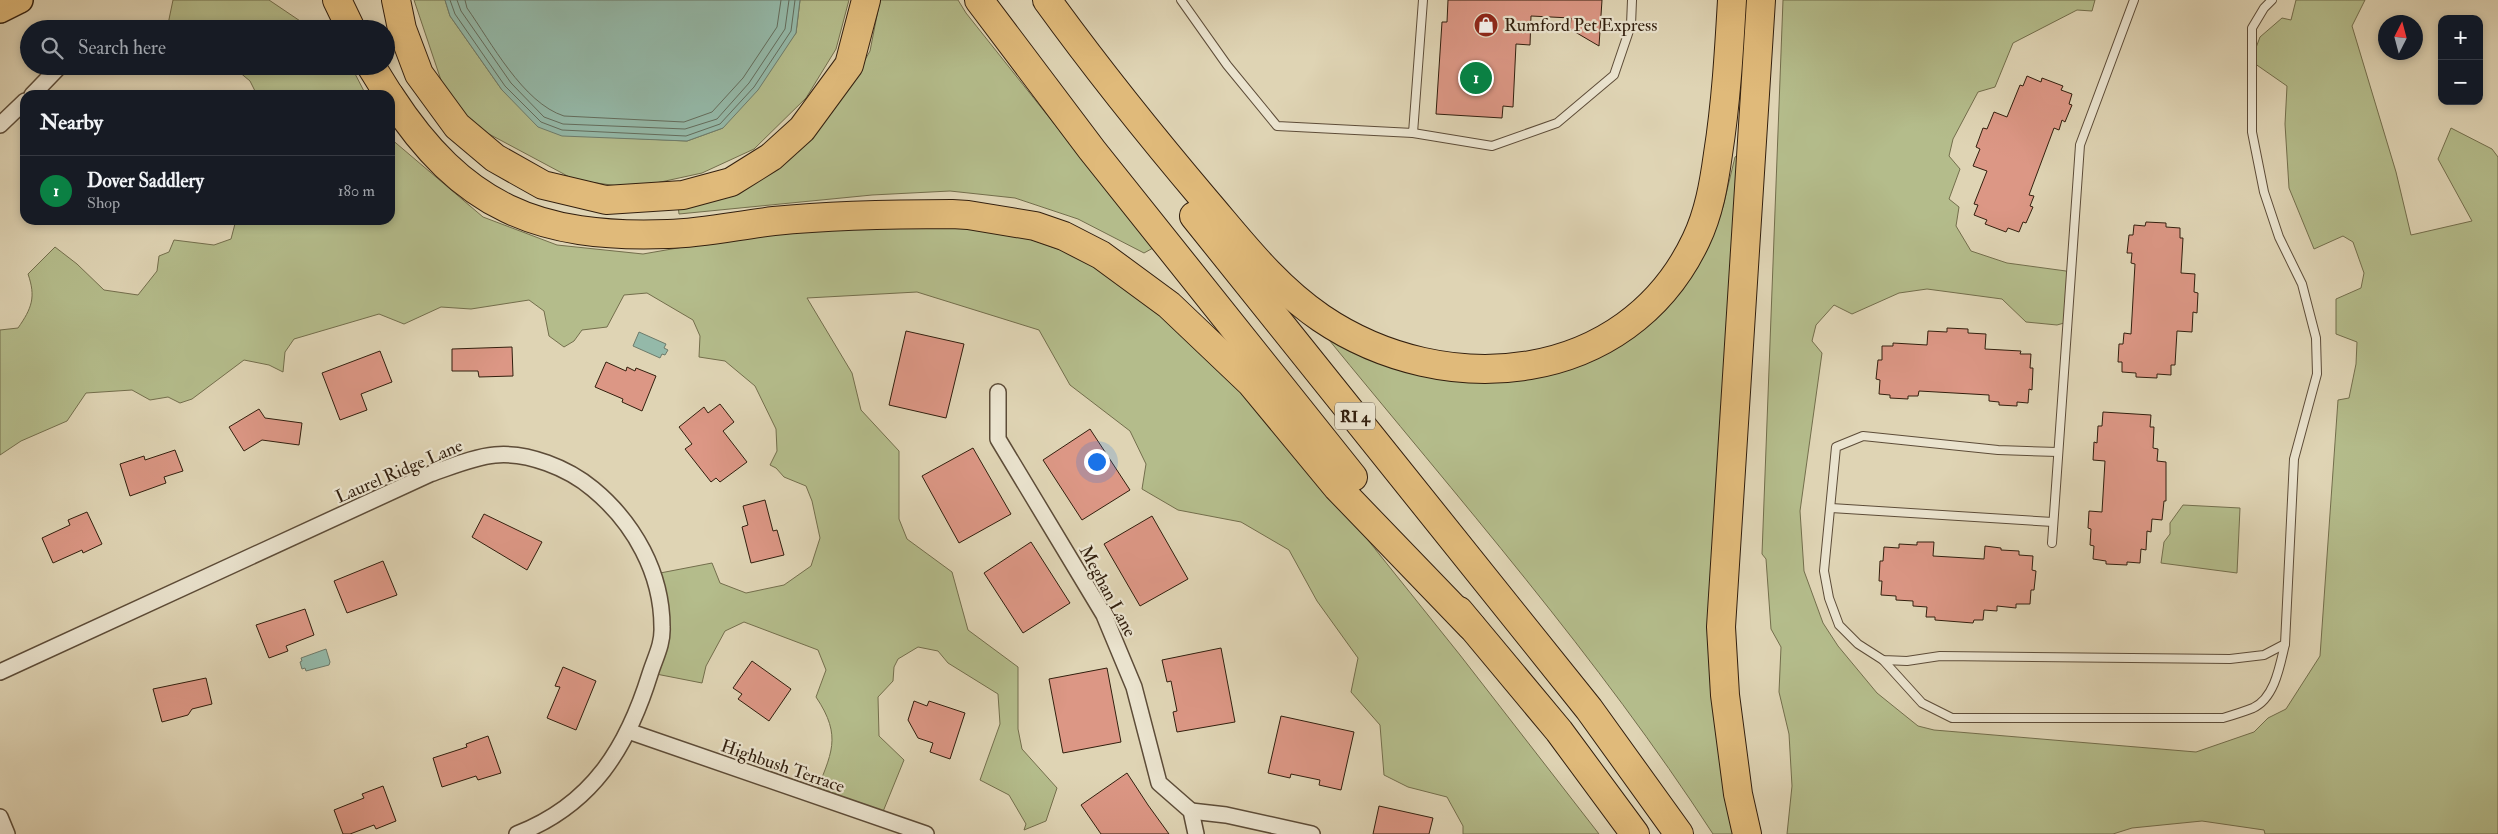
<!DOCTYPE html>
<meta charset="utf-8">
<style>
:root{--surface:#171b24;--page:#20242c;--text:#f1f3f6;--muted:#9ea1a6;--line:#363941;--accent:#0b8043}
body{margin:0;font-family:"IM FELL Double Pica",serif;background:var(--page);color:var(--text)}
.controls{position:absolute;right:15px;top:15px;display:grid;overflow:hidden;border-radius:10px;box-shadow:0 2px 8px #0003}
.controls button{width:45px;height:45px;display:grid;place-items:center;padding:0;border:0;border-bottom:1px solid var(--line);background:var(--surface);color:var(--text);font:25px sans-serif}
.compass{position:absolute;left:2378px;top:15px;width:45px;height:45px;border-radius:50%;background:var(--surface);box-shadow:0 2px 8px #0003;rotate:6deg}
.you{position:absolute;left:1096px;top:461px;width:18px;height:18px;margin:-12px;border:4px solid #fff;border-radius:50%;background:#1a73e8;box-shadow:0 0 0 8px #1a73e833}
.badge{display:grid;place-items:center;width:32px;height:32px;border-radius:50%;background:var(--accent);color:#fff;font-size:16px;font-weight:700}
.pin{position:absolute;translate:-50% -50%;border:2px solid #fff;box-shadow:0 1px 5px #0006}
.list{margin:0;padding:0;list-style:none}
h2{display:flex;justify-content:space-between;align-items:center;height:65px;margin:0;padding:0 20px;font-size:21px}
h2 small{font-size:16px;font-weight:400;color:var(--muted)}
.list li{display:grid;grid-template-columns:32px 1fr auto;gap:15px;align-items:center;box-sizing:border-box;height:70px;padding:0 20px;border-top:1px solid var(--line)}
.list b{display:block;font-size:19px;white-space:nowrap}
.list p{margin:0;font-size:16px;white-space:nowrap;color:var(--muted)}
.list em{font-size:16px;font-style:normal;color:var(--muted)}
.icon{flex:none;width:28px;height:28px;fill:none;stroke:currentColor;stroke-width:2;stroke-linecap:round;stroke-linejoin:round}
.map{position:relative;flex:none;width:2498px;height:834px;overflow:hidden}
.search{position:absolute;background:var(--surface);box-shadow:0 2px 8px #0003;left:20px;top:20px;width:375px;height:55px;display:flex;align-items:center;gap:12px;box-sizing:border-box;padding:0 18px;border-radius:28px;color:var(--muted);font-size:19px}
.panel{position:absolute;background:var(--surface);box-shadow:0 2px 8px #0003;left:20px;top:90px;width:375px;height:135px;border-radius:15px}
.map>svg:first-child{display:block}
.green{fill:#b4bc8b;stroke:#736e4c}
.water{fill:#94b9a9;stroke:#6d7b6b}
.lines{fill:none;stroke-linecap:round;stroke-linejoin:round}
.shore{stroke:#636c5c;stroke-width:1}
.building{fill:#dc9785;stroke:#321f0e}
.service-casing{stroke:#5d4c38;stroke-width:10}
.minor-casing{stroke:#5d4c38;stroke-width:18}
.primary-casing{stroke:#321f0e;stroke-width:28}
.motorway-casing{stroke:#321f0e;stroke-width:30}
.service{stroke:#eae3ce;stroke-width:8}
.minor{stroke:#eae3ce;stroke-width:15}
.primary{stroke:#e0ba7a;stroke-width:25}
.motorway{stroke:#e0ba7a;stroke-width:28}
.labels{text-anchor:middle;stroke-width:4.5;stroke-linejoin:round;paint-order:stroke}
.shield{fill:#eae3ce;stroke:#695a48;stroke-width:1}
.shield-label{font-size:16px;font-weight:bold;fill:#321f0e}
.poi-label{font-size:18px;fill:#321f0e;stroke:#eae3ce;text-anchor:start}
.street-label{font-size:18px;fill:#321f0e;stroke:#eae3ce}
</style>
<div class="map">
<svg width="2498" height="834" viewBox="0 0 2498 834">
<rect width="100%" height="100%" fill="#dfd4b4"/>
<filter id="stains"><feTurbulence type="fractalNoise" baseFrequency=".004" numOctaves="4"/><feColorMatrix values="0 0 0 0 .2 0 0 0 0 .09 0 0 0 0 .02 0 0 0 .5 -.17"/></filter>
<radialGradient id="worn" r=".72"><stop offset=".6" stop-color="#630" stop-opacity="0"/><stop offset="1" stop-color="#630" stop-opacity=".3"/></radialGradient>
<g class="green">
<polygon points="173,0 269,0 312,29 167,29"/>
<polygon points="414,0 445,0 450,16 502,90 563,135 687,141 723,128 796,33 800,0 849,0 836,49 806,98 754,149 702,173 633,188 575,180 474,126 446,95"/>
<polygon points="880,0 958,0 966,13 1153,248 1144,253 1078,219 1015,198 950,191 872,195 679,214 678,205 850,86 870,51"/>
<polygon points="1783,0 2095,0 2092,11 2077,10 2013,43 1995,87 1978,92 1953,139 1949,156 1960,169 1949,199 1959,207 1956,226 1971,251 2007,263 2066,271 2070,276 2064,323 2057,325 2026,322 2002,299 1927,289 1899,293 1852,314 1834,305 1816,325 1812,341 1822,353 1800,511 1804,571 1823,623 1838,646 1877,693 1918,726 1934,730 2196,752 2254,732 2268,718 2286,709 2320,656 2338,400 2349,398 2356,364 2357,342 2336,334 2336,299 2361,288 2364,273 2353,242 2343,236 2314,249 2289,188 2285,124 2287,86 2251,61 2260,37 2282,18 2291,20 2296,0 2365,0 2352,26 2396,172 2411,235 2472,221 2438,159 2451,128 2492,149 2498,157 2498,834 2265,834 2264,830 2202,821 2132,828 2113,834 1787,834 1792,786 1789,734 1779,692 1781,647 1771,629 1766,559 1762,554"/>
<polygon points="232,66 351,66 366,95 257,95 250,81"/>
<path d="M 390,138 L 483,217 L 557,245 L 643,254 L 741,237 L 830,230 L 993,226 L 1083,258 L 1163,303 L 1295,449 L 1460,655 L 1599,834 L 1463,834 L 1463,826 L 1447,797 L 1408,787 L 1384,775 L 1380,725 L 1351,692 L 1358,658 L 1317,601 L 1289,550 L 1241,522 L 1178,510 L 1142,489 L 1146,464 L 1130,431 L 1070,385 L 1039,330 L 917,292 L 807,298 L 852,373 L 861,410 L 899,451 L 899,519 L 907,539 L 952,572 L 968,630 L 1018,667 L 1018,729 L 1022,749 L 1057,788 L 1046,821 L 1024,830 L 1026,824 L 1009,795 L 980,780 L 1000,724 L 998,694 L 948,663 L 938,651 L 918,647 L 898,659 L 894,667 L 893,681 L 878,697 L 879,736 L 904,760 L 880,819 L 815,795 C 831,754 843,737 816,697 L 826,670 L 818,650 L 744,622 L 725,631 L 706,666 L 702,683 L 651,673 L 658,646 L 655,574 L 712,563 L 720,583 L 746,593 L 784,585 L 811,566 L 820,538 L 812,501 L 806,486 L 784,477 L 776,468 L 770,465 L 777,451 L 776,429 L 755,386 L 725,361 L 699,357 L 700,336 L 693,320 L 647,293 L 624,295 L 607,327 L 582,330 L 574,341 L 564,347 L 549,336 L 544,311 L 529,300 L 471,309 L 441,307 L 404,324 L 379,314 L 294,339 L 285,352 L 283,372 L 269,365 L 244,360 L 192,399 L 180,403 L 168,397 L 150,400 L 132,390 L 86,393 L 67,421 L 21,441 L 0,455 L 0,330 L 18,328 C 32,308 36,297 28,274 L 55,247 L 77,264 L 104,290 L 138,295 L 157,271 L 159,256 L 169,252 L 174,240 L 214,245 L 231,239 L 236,220 L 390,220 Z"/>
<path d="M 1741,153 L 1711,603 L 1736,834 L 1713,834 C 1598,657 1458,498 1325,335 L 1367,350 L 1568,362 L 1701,256 L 1723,207 L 1735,157 Z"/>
<polygon points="2183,505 2240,508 2237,573 2161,563 2164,542 2170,534 2170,523"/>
</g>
<g class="water">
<polygon points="445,0 800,0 796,33 758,90 723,128 687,141 562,136 538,127 502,90 450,16"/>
<polygon points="639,332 666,344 664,348 668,350 665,355 662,354 660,358 633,346"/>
<polygon points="326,649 330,662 329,665 306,671 305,668 302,669 300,662 302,661 301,658"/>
</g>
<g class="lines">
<g class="shore">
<polyline points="450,0 455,14 505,86 541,122 562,130 686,136 720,124 754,87 791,31 795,0"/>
<polyline points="457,0 461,11 511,83 544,117 563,124 685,129 717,119 749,83 785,29 789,0"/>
<path d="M 465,0 L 467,8 C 491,42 523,103 564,116 L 684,122 L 712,112 L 743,78 L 777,27 L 781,0"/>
</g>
</g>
<g class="building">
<polygon points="1448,0 1602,0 1599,46 1570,29 1571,18 1531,16 1530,45 1516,44 1513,107 1503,106 1502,118 1436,114 1442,22 1447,22"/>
<polygon points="2027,76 2041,82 2042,78 2063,86 2061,90 2072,94 2069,104 2072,105 2065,122 2062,120 2059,130 2054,128 2029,195 2034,196 2030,206 2033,207 2026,223 2023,222 2019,232 2008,228 2006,232 1985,224 1987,220 1974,215 1978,205 1974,204 1987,171 1973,166 1980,149 1976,147 1983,128 1987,129 1994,112 2007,117 2020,85 2023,86"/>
<polygon points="2146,222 2166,223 2166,227 2180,228 2180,238 2183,238 2181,273 2195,274 2194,292 2198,293 2197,313 2193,312 2192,332 2177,331 2175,365 2171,365 2171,375 2157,374 2157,378 2136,377 2136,373 2122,372 2122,362 2118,362 2119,344 2123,344 2124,333 2131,334 2135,264 2131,263 2132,253 2127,253 2129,235 2133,235 2134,225 2145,226"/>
<polygon points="1947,328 1968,329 1968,333 1986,334 1985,349 2021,351 2020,354 2031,354 2030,368 2033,368 2032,390 2029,389 2028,403 2017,402 2017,406 1999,405 1999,402 1989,401 1989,395 1919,391 1918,396 1908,396 1908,399 1890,398 1890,395 1879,394 1880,380 1876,379 1878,360 1882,360 1882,346 1893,346 1893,343 1927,345 1928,331 1947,332"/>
<polygon points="906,331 964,344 946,418 889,405"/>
<polygon points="512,347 513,376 479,377 478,371 452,371 452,349"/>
<polygon points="380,351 392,382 361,394 367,410 340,420 322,373"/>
<polygon points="606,362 626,371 627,367 635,371 636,368 656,376 642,411 622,402 623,399 595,387"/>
<polygon points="720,404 734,422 723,431 747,462 720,482 716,478 711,482 685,449 692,444 679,427 704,407 708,413"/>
<polygon points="259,409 265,418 302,423 299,445 262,440 244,451 229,427"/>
<polygon points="2103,412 2151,415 2150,427 2154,427 2153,448 2158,449 2157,461 2166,462 2166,501 2164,501 2162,520 2152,519 2151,532 2147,531 2146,550 2141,549 2140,563 2127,562 2127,565 2106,564 2106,561 2093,559 2094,546 2090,545 2091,529 2088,528 2089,511 2102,512 2105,461 2093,460 2094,442 2097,443 2098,426 2102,426"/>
<polygon points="1090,429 1130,490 1082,520 1043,460"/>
<polygon points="973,448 1011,514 959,543 922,476"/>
<polygon points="175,450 183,471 164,477 166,483 130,496 120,464 144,456 145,460"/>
<polygon points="765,500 773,531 777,530 784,555 751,563 742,527 748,525 743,506"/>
<polygon points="87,512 102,544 83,553 82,550 53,563 42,538 70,525 68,520"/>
<polygon points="484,514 542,542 527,570 472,537"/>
<polygon points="1152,516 1188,579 1140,606 1104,544"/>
<polygon points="1031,542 1070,603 1023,633 984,573"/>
<polygon points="1917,542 1934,542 1933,556 1984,559 1985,546 2001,548 2001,550 2019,551 2019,555 2033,556 2032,570 2036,571 2034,590 2031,590 2030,604 2016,604 2016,608 1997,606 1997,611 1984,610 1983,620 1974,620 1973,623 1935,620 1935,617 1926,617 1927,607 1913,606 1913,601 1896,600 1896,596 1881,595 1882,581 1879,581 1880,561 1883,561 1884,547 1899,548 1899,544 1917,545"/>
<polygon points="383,561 397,595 347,613 334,581"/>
<polygon points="305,609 314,635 286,646 288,651 269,658 256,625"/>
<polygon points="1221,648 1235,722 1177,732 1173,712 1177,711 1171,681 1167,682 1162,660"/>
<polygon points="752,661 791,689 769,721 738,699 742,694 733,688"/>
<polygon points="563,667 596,681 576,730 547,718 560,687 555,686"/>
<polygon points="1107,668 1121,742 1063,753 1049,679"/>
<polygon points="206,678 212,704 192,709 188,715 162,722 153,689"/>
<polygon points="914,701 927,706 929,701 965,713 950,759 930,752 933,743 918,738 908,720"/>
<polygon points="1281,716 1354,732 1341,790 1319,785 1320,780 1291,774 1290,778 1268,773"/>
<polygon points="488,736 501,773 478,780 476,776 442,787 433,758 467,747 466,744"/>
<polygon points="1127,773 1148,805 1169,834 1101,834 1081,805"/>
<polygon points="383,786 396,821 376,829 374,825 350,834 343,834 334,810 364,798 362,794"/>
<polygon points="1379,806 1433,818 1429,834 1373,834"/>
</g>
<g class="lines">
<defs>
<g id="service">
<polyline points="1181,0 1227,65 1277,126 1413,133 1423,0"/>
<polyline points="1413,133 1492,146 1557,123 1614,75 1631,25 1632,0"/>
<polyline points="2058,452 1998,450 1863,436 1836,447 1824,571 1829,598 1839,625 1858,644 1883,660 1907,661 1940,656 2230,659 2264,655 2285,644 2294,459 2317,374 2316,338 2302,284 2279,237 2264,192 2252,132 2252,28 2264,8 2272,0"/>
<polyline points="1831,508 2053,522"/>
<polyline points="2052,543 2080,145 2134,0"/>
<path d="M 1883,660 L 1922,703 L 1952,718 L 2223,718 C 2233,715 2243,712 2253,708 C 2275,698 2280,665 2285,644"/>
</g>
<g id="minor">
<polyline points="32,95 60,66"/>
<polyline points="0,125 25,101"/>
<polyline points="998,392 998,439 1104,615 1134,687 1159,783 1191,811 1196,834"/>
<path d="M 0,672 L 430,474 C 451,467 473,457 495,455 C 528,452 568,468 593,489 C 634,523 662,573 662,627 C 663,644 655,658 650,674 C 627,748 592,805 517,834"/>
<polyline points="628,731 926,834"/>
<polyline points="1191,811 1226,815 1312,834"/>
<polyline points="0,817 7,834"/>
</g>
<polyline id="primary" points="0,10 20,0"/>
<g id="motorway">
<polyline points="337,0 351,29"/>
<polyline points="396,0 402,29 419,74 457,126 495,158 543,185 606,200 683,195 731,182 771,157 802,129 849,65 866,0"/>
<polyline points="979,0 1092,150 1353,477"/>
<path d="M 1047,0 C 1097,69 1150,135 1205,200 C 1241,242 1274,286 1321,318 C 1445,402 1627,386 1696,240 C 1709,213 1714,183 1718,154 C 1726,103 1729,52 1732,0"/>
<polyline points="371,66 389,95"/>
<path d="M 390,96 C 462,207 538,239 668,234 C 704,233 739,225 774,221 C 833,215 892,214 952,214 L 968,215 L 1035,226 L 1064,236 L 1101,255 L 1169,305 L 1251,383 L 1337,487 L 1471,626"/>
<polyline points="1194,216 1589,709 1679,834"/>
<polyline points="1459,611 1559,731 1635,834"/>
<polyline points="1747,834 1738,794 1725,695 1721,627 1761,0"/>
</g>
</defs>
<use href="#service" class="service-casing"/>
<use href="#minor" class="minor-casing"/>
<use href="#primary" class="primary-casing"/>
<use href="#motorway" class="motorway-casing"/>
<use href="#service" class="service"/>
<use href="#minor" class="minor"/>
<use href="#primary" class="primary"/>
<use href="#motorway" class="motorway"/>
</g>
<defs>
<symbol id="shop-disc" viewBox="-11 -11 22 22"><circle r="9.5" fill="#8f2418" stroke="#eae3ce"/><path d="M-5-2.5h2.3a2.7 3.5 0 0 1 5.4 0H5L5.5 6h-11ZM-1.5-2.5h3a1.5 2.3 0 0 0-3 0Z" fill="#fff"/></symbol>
</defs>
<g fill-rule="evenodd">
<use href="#shop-disc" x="1472" y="11" width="28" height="28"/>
</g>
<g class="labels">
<rect class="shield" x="1335" y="402.5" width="40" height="27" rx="4"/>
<g class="shield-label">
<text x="1355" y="422">RI 4</text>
</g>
<g class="poi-label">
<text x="1504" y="31">Rumford Pet Express</text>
</g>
<g class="street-label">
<text transform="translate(399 471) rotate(-23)" y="6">Laurel Ridge Lane</text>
<text transform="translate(1108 591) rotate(62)" y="6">Meghan Lane</text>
<text transform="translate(783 766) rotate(19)" y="6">Highbush Terrace</text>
</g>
</g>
<rect width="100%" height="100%" filter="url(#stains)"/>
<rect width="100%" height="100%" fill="url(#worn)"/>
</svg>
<div class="controls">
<button>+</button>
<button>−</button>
</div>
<svg class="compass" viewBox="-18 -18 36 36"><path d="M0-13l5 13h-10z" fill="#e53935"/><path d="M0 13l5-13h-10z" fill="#9ea1a6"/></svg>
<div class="you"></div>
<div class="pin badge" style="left:1476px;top:78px">1</div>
<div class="search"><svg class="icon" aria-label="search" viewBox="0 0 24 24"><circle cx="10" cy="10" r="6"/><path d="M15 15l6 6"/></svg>Search here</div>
<section class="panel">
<h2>Nearby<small></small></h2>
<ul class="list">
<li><span class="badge">1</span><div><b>Dover Saddlery</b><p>Shop</p></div><em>180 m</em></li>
</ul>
</section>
</div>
